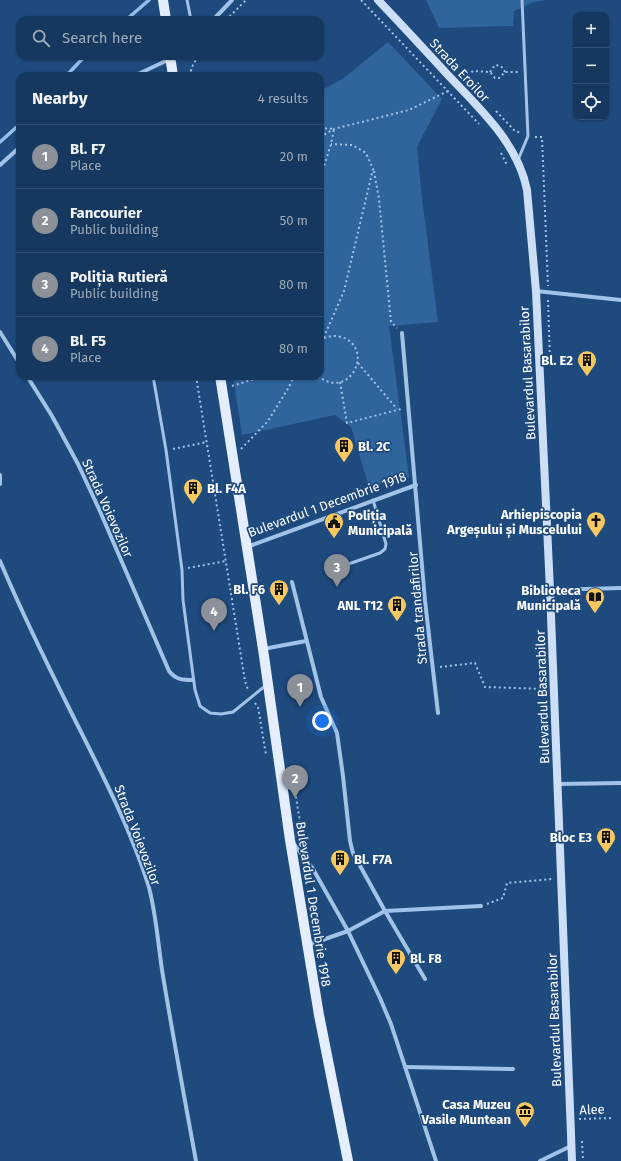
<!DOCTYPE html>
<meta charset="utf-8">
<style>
:root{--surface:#16385e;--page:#234367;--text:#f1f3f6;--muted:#9eacbc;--line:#355273;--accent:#8c9099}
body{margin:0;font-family:"Fira Sans",sans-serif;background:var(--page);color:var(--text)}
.controls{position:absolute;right:12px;top:12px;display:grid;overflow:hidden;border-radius:8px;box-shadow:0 1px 3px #0004}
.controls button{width:36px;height:36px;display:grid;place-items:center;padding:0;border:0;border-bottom:1px solid var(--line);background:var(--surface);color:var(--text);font:20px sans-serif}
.you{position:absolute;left:322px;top:721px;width:14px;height:14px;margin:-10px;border:3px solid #fff;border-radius:50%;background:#1a73e8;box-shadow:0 0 0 6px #1a73e833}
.badge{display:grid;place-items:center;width:26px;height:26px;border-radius:50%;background:var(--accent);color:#fff;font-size:13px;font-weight:700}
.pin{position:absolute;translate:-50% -33px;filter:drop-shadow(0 1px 2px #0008)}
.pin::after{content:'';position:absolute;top:21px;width:14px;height:12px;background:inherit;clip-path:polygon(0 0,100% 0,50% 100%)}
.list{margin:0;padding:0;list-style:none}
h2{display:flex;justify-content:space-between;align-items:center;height:52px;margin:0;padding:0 16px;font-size:17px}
h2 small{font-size:13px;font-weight:400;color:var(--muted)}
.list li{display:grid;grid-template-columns:26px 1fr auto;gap:12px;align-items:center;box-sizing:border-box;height:64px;padding:0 16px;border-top:1px solid var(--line)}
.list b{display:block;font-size:15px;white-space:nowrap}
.list p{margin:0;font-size:13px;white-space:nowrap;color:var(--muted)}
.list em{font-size:13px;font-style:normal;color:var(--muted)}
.icon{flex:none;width:22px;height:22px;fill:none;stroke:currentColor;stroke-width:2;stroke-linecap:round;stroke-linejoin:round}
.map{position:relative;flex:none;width:621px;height:1161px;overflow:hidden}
.search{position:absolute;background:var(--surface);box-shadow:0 1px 3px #0004;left:16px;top:16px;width:308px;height:44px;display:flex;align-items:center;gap:10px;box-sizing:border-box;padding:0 14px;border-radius:12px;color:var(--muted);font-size:15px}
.panel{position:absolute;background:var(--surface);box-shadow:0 1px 3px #0004;left:16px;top:72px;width:308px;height:308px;border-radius:12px}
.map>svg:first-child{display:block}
.green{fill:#30649d}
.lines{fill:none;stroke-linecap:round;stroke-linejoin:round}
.stream{stroke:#95beea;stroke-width:3.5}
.path{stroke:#a1c3e8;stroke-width:2;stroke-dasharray:2 3;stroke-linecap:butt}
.service{stroke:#a1c3e8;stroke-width:3}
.minor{stroke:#a1c3e8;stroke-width:4}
.secondary{stroke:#ccdff6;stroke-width:8}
.primary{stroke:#e4eefe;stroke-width:10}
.labels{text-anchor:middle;stroke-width:3.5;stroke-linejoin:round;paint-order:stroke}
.street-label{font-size:13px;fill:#fff;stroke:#1e4a7e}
.poi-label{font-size:13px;font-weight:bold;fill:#fff;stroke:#1e4a7e;text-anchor:end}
</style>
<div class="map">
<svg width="621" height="1161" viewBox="0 0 621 1161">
<rect width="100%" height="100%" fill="#1e4a7e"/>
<g class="green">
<polygon points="426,0 547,0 534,2 514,11 513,26 439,28"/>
<polygon points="388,42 442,99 417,147 422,198 438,322 389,326 409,477 369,487 351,427 335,415 242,435 233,376 320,376 320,91 344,78"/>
</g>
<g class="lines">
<g class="stream">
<polyline points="126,20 149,0"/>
<polyline points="66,76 85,56"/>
<polyline points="0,142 20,124"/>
</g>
<g class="path">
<polyline points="361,0 479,124"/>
<polyline points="226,20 246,0"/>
<polyline points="490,72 495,65 501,66 505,72"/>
<polyline points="189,76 193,65 198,56"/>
<polyline points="464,79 473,71 490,72 495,78 499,78 505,72 518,72"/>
<polyline points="496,111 515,131 521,133"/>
<polyline points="320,128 334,129 331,144 320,179"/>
<polyline points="320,137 334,129 409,110 448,91"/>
<polyline points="535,137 542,137 548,286"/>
<polyline points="501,153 507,165"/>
<polyline points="374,171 379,199 391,322 397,328"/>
<polyline points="548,300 550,362"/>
<polyline points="320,337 323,339 344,291 373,169 366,153 352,145 331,144"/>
<polyline points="358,363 397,409"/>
<polyline points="196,376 245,681 248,690"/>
<path d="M 318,376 C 350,402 376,347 341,337 C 333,335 326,336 320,341"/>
<polyline points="340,382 347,423 401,409"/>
<polyline points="232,386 264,376"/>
<polyline points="173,449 207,442"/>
<polyline points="241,449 268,421 289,387 294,376"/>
<polyline points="188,568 226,561"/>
<polyline points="440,667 475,663 485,687 545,689"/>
<polyline points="255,703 258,707 266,755"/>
<polyline points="292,772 300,822 297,822"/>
<polyline points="487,904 503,898 507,883 552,879"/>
<polyline points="579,1119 614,1118"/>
<polyline points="582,1141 583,1161"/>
</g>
<g class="service">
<polyline points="187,0 191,20"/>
<polyline points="518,160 528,136 522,0"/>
<polyline points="153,376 166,450 182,570 183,600 195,690 200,706 210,713 221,714 233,712 265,686"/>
<polyline points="337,568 380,553 385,549 386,544 373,500"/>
</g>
<g class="minor">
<polyline points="213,20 232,0"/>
<polyline points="134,76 170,59"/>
<polyline points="0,165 20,147"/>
<polyline points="536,291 621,300"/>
<polyline points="0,332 20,364"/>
<polyline points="402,333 425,601 438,713"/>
<path d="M 27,376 L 52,416 L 78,464 L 99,509 L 169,671 C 176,680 183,680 193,680"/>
<polyline points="0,475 0,484"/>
<polyline points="247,547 416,485"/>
<path d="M 0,561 C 22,613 47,664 72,714 C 100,770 129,825 148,884 C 157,915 158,949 164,982 C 174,1042 185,1101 196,1161"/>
<polyline points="292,582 321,697 337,733 343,776 350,841 353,853 385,911 425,979"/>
<polyline points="550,590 621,588"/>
<polyline points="263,649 306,641"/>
<polyline points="558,784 621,783"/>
<polyline points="294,844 313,869 348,931 380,998 391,1024 436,1161"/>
<polyline points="308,945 348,931 385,911 481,906"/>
<polyline points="405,1067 513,1069"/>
<polyline points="540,1161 571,1146"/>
</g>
<path class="secondary" d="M 378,0 C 401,24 424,49 447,74 C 479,108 518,143 527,190 L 536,291 L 550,590 L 572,1161"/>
<g class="primary">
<polyline points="163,0 166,20"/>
<polyline points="170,56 173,76"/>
<polyline points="220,376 263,649 290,840 319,1015 348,1161"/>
</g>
</g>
<defs>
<symbol id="building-pin" viewBox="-11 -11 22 30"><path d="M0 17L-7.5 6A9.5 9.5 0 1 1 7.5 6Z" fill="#f7c860" stroke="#1e4a7e"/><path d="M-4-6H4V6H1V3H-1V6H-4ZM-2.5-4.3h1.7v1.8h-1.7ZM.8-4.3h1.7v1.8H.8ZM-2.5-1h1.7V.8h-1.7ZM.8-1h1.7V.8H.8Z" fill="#111"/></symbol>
<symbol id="church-pin" viewBox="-11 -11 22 30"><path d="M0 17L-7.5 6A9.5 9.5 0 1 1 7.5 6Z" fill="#f7c860" stroke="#1e4a7e"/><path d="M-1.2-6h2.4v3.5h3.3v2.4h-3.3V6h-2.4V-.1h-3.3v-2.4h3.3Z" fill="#111"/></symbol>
<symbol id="civic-pin" viewBox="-11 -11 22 30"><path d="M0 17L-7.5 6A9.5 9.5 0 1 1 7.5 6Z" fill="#f7c860" stroke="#1e4a7e"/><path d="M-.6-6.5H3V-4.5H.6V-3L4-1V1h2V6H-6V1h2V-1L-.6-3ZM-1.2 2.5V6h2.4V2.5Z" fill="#111"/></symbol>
<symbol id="library-pin" viewBox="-11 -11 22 30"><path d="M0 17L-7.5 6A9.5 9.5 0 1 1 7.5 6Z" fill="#f7c860" stroke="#1e4a7e"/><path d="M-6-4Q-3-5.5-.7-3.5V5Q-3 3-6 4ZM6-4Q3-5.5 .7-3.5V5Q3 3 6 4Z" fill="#111"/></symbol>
<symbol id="museum-pin" viewBox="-11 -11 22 30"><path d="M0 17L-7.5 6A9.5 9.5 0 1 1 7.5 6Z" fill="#f7c860" stroke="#1e4a7e"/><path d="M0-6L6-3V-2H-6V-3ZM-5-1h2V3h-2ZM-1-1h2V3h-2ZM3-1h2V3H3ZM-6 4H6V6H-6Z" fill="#111"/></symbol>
</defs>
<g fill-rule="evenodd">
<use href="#building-pin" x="576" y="349" width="22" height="30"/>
<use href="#building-pin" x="333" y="435" width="22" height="30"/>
<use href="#building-pin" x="182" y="477" width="22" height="30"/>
<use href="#church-pin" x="585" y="510" width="22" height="30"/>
<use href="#civic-pin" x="323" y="511" width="22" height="30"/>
<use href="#building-pin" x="268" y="578" width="22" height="30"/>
<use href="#library-pin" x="584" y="586" width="22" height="30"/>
<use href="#building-pin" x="386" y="594" width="22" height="30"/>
<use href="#building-pin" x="595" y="826" width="22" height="30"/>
<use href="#building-pin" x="329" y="848" width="22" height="30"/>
<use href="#building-pin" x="385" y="947" width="22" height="30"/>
<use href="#museum-pin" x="514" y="1100" width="22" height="30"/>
</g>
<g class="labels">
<g class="street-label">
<text transform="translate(460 70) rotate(47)" y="5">Strada Eroilor</text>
<text transform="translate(527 373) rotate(-93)" y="5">Bulevardul Basarabilor</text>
<text transform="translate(327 504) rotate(-20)" y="5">Bulevardul 1 Decembrie 1918</text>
<text transform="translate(108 508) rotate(66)" y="5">Strada Voievozilor</text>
<text transform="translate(417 608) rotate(-95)" y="5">Strada trandafirilor</text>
<text transform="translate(542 697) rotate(-92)" y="5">Bulevardul Basarabilor</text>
<text transform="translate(138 835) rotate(69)" y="5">Strada Voievozilor</text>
<text transform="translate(314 904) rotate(81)" y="5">Bulevardul 1 Decembrie 1918</text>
<text transform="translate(554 1020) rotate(-92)" y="5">Bulevardul Basarabilor</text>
<text transform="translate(592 1109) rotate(-2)" y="5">Alee</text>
</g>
<g class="poi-label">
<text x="573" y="365">Bl. E2</text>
<text x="358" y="451" text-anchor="start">Bl. 2C</text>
<text x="207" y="493" text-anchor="start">Bl. F4A</text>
<text x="582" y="519">Arhiepiscopia<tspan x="582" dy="15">Argeșului și Muscelului</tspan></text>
<text x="348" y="520" text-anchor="start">Poliția<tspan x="348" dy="15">Municipală</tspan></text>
<text x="265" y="594">Bl. F6</text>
<text x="581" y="595">Biblioteca<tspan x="581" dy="15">Municipală</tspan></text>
<text x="383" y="610">ANL T12</text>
<text x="592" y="842">Bloc E3</text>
<text x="354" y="864" text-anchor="start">Bl. F7A</text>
<text x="410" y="963" text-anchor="start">Bl. F8</text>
<text x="511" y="1109">Casa Muzeu<tspan x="511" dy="15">Vasile Muntean</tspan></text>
</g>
</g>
</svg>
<div class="controls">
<button>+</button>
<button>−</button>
<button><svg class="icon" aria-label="locate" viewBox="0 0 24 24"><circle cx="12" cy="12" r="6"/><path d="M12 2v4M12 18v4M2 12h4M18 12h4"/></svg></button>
</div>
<div class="you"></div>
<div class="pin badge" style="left:300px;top:707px">1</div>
<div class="pin badge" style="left:295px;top:798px">2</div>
<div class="pin badge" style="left:337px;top:587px">3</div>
<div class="pin badge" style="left:214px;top:631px">4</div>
<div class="search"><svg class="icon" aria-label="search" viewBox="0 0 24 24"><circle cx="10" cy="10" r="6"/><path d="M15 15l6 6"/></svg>Search here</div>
<section class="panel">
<h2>Nearby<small>4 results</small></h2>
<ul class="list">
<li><span class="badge">1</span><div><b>Bl. F7</b><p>Place</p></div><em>20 m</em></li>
<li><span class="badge">2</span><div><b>Fancourier</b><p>Public building</p></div><em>50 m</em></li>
<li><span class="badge">3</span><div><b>Poliția Rutieră</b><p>Public building</p></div><em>80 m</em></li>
<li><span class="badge">4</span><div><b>Bl. F5</b><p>Place</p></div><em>80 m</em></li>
</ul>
</section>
</div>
